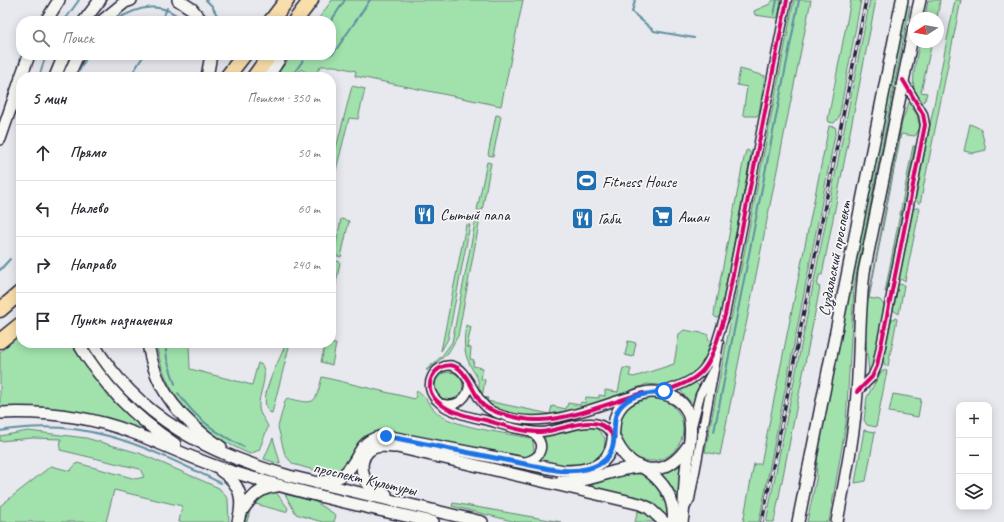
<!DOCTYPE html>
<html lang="ru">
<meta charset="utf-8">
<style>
:root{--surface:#fff;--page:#f2f2f3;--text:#2b2b33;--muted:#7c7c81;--line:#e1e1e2}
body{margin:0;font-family:Caveat,sans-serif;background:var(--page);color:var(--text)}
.controls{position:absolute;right:12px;bottom:12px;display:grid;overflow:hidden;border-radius:8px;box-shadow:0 2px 10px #0003}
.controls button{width:36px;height:36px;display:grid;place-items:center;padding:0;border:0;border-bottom:1px solid var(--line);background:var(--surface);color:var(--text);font:20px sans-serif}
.compass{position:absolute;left:908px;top:12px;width:36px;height:36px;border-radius:50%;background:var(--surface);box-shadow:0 2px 10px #0003;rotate:259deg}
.stop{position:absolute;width:12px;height:12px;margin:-9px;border:3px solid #1a73e8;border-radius:50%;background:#fff}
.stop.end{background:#1a73e8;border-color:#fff;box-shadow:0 1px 4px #0008}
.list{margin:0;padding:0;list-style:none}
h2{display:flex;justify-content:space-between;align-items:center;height:52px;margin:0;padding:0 16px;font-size:17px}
h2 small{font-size:13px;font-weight:400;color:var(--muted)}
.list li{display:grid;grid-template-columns:26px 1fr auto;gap:12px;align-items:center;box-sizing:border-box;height:56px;padding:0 16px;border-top:1px solid var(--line)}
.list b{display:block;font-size:15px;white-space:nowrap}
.list em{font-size:13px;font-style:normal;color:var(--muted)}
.icon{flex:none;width:22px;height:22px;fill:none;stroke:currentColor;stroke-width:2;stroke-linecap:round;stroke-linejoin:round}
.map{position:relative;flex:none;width:1004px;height:522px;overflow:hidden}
.search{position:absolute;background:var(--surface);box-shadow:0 2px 10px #0003;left:16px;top:16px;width:320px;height:44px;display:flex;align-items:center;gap:10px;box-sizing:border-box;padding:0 14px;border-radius:16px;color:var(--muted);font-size:15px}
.panel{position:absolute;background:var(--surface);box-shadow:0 2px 10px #0003;left:16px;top:72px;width:320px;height:276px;border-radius:16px}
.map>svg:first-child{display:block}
.green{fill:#a1e2ac;stroke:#628274}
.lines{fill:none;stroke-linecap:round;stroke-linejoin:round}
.stream{stroke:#5f909f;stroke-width:2}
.street-casing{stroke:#22223b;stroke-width:11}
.secondary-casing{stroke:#22223b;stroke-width:14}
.highway-casing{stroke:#22223b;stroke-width:17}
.street{stroke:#f6f6f2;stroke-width:8}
.secondary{stroke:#f6f6f2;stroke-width:11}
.highway{stroke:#f8deab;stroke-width:14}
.rail-casing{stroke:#22223b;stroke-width:3.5}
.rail{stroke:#f6f6f2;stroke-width:2;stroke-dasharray:6;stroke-linecap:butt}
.cycleway-casing{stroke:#f6f6f2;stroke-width:6}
.cycleway{stroke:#d6006c;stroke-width:4}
.route{stroke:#1a73e8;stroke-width:5}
.labels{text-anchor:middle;stroke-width:3.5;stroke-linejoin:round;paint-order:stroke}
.poi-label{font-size:16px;fill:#22223b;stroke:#f6f6f2;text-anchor:start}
.street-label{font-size:16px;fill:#22223b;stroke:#f6f6f2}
</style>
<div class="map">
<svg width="1004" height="522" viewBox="0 0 1004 522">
<rect width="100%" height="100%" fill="#e8e8ef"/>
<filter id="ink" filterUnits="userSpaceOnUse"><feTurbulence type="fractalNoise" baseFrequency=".025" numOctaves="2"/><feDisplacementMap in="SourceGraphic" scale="8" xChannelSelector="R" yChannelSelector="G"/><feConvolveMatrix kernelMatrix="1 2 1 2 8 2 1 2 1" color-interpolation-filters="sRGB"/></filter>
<g filter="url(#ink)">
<g class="green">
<polygon points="332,0 523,0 501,106 355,76 356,71 335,66 321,66 313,77 301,69 295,77 275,77 292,55 331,55 331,21 317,21"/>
<polygon points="773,0 781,0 778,17 776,18 755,15 754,11 770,4"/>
<polygon points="794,0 811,0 720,455 705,452"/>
<polygon points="851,0 861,0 839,117 834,123 829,122 828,119"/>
<polygon points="870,0 876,0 822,275 819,275 817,286 820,287 774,522 766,522"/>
<polygon points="928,0 940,0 937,18 925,18"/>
<polygon points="955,0 961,0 920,204 915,200"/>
<polygon points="906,5 910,6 854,287 846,423 829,522 807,522 816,480 818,451"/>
<path d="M 920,42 L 932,42 L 921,92 L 927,93 L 925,100 L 922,103 C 906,93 917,57 920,42 Z"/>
<polygon points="740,69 765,76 759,113 757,116 745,116 743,114 747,87 737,85"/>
<polygon points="352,86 365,89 358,119 349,118 331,190 331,168"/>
<polygon points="909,102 917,115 920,128 915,136 901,134 869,298 880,300 885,306 873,366 869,373 865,333 867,305 902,122"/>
<polygon points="496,115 501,116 493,156 488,155"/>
<polygon points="970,124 981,129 986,150 973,153 964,151"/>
<polygon points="829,126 835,127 836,130 759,522 743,522 754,464 761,464"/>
<polygon points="913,146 915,146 887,292 885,292"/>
<polygon points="748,150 751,154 720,316 717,318 714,316 715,307 744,158 746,151"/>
<polygon points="487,162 491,163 482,211 477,210"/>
<polygon points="916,208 920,208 905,281 899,279 913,209"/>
<polygon points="476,218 480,219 458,336 448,353 428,370 426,370 442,356 452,342"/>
<polygon points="341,219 349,221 341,257 334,255"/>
<polygon points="466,225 470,225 448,339 441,351"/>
<polygon points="333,260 340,262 335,289 331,288 331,270"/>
<polygon points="898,284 904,285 899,314 893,310"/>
<polygon points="895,318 897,319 888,366 885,365 883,361 891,320"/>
<path d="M 466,325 L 471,327 L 467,347 L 471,348 L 470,359 L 474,360 L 473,366 L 483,368 L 481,379 L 485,380 L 482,397 L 488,398 L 487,401 L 550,414 L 552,406 L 566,409 L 568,403 L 580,405 L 581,402 L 585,403 L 586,397 L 599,398 L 599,395 L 605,396 L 605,390 L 618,392 L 623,368 L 631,369 L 629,376 L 634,377 L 674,364 L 679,334 L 684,330 L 707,334 L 710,343 L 704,364 L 698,372 L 671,386 L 647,384 L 580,410 L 535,418 L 490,408 L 479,396 C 480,376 476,378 469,363 C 463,350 464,339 466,325 Z"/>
<polygon points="21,334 21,343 72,343 109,395 150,432 149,434 0,409 0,352"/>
<polygon points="628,341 636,343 633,357 625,355"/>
<path d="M 156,343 L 189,343 L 190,369 L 252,385 L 258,363 L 262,365 C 269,378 258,393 259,407 C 259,415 266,420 268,427 L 259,450 L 250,454 C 198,432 166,400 156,343 Z"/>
<path d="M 286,343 L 290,343 L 272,413 L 269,412 C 256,398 281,359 286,343 Z"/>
<polygon points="317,343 336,344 332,365 321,362 325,345"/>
<polygon points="885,370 887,371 876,427 867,425 864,420 867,397 881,372"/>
<circle cx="449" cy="386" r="14"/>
<path d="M 322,377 L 415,399 L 417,390 C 425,395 430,408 440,415 C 459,428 506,433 530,438 L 533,441 L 534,452 L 526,457 L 383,430 L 365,437 L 358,442 L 344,467 L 335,473 L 317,471 L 293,464 L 285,455 L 278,427 L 285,401 L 287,398 C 316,405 315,405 322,377 Z"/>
<polygon points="695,382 700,387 693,405 680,390"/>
<polygon points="893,394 921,399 918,417 889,412"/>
<circle cx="651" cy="429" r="32"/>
<polygon points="589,427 596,428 605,438 604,452 600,457 594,462 571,467 540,461 545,451 545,437"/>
<polygon points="864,430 875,432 866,481 855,483"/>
<polygon points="28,431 86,438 139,453 219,488 228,499 229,522 179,522 182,506 114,490 106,522 0,522 0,506 51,466 70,471 77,463 136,479 144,477 140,469 60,450 61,439 32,438 0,441 0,436"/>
<polygon points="273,438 280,462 280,464 264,459"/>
<polygon points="681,465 680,508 676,508 657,475 667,473"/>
<path d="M 630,473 C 662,475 664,493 671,519 L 667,519 C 649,496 614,493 586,486 Z"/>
<path d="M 275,491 L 288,508 L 287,511 L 285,512 L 252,503 L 247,522 L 245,522 C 252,498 251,499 275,491 Z"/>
<polygon points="285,494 314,501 336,515 334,522 322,522 296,514"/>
<polygon points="453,503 561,522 516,522 452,506"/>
<polygon points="638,511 646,514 656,522 635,522"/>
</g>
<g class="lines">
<g class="stream">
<polyline points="206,0 212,6 220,21"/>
<polyline points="635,0 632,12 654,31 694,38"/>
<polyline points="774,15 777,0"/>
<polyline points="64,21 79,0"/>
<path d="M 115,21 C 137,6 163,0 183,21"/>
<polyline points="162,21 167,8"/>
<polyline points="331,21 345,0"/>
<polyline points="333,54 370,0"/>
<polyline points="20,59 22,55"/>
<polyline points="79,71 88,55"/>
<polyline points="39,77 46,55"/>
<polyline points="130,77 144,55"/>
<polyline points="291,77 307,55"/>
<polyline points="0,270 10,259"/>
<polyline points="165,343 167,359 175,384"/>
<path d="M 178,393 C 196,419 216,433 244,447"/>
<path d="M 0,431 C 87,416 146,447 221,483"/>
<polyline points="714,432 799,0"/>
</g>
<defs>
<g id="street">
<path d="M 659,392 C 711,379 710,361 725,315 L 787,0"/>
<polyline points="857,392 872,377 877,366 925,125 923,114 903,80"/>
<path d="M 443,404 C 457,407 469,398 469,383"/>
<polyline points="692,426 700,395 712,372"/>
<path d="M 614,437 C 609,429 601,423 592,423 C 575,422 558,431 541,432 C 522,432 503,425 485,420 C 475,418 465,416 456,412 C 446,409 432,400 430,388 C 429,380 433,372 440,368 C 466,354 472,400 490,410 C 535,434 585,410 628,397"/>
<path d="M 524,462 C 543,458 548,442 530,432"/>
<polyline points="685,508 690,499 719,343"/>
</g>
<g id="secondary">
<polyline points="178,0 192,9 202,21"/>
<polyline points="916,18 920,0"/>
<polyline points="46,21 59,0"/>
<polyline points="84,21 100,0"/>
<polyline points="102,21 125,2 131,0"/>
<polyline points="21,77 29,55"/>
<polyline points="55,77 64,55"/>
<polyline points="68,77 78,55"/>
<polyline points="207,77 211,55"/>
<polyline points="268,77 282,55"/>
<polyline points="0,139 21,78"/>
<path d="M 78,343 C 104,386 133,416 175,444"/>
<path d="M 93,343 C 137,417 209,454 289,476 L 482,522"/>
<path d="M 148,343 C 155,391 182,421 221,447"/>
<path d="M 0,413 C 46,411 88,416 131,432 C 164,444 196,461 230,471 C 296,492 365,507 433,522"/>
<path d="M 614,437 C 630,475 664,481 688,446"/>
<path d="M 644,468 C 663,481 676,498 673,522"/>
<path d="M 221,471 C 241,484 244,499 238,522"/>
<path d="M 561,482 C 587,483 612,469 638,467"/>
<path d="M 317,483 C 326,481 337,480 344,474 C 362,459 356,439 386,436 L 564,471 C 576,471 592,470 602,462 C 622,444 606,422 623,404 C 632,395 648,390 660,393 C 703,401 689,440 686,470 C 684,488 685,505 682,522"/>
<path d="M 386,494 C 381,492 375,490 371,487 C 357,474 359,448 381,446 C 386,446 392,447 397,447 L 640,504 L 649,508 L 664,522"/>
<path d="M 241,512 C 251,498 258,488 277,486"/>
<polyline points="798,522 902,0"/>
<path d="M 837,522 C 845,479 854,437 857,393 C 860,352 859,312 864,272 L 914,28"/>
</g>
<g id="highway">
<polyline points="271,21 287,0"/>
<polyline points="295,21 311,0"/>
<polyline points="227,77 244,55"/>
<polyline points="254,77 270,55"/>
<polyline points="0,310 21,292"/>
<polyline points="0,341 21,324"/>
</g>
</defs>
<use href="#street" class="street-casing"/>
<use href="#secondary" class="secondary-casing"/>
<use href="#highway" class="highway-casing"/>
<use href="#street" class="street"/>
<use href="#secondary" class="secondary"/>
<use href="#highway" class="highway"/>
<defs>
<polyline id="rail" points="762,522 866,0"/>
</defs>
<use href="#rail" class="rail-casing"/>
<use href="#rail" class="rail"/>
<defs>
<g id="cycleway">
<path d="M 659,392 C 711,379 710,362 725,315 L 787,0"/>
<polyline points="857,392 872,377 877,366 925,125 923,114 903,80"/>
<path d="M 614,437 C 609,429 601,423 592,423 C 575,422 558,431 541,432 C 522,432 503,425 485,420 C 475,418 465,416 456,412 C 446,409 432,400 430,389 C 429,380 433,372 440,368 C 464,355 471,392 483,405 C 488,409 493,411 499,413 C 512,417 526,421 540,420 C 572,419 612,402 643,393"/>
</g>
</defs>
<use href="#cycleway" class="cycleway-casing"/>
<use href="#cycleway" class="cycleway"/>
</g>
</g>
<g class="lines" filter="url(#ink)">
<path class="route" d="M 386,436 L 550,469 C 571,473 608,472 613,445 C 616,430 611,415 623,404 C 635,392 650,395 664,391"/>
</g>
<defs>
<symbol id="stadium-square" viewBox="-11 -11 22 22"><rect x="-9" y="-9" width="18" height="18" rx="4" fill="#1f6fb2" stroke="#f6f6f2"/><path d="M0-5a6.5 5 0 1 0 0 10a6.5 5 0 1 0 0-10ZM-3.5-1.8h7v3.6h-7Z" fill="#fff"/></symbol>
<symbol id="restaurant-square" viewBox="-11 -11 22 22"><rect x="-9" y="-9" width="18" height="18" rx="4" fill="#1f6fb2" stroke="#f6f6f2"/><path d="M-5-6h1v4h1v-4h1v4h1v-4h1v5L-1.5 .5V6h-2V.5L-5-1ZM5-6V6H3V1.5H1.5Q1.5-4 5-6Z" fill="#fff"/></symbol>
<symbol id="supermarket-square" viewBox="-11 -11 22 22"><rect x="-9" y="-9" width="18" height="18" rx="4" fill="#1f6fb2" stroke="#f6f6f2"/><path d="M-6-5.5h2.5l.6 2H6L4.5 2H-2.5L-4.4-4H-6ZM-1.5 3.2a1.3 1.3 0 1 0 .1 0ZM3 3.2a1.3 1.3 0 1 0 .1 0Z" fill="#fff"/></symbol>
</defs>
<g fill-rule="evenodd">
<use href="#stadium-square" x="574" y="168" width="25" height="25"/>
<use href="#restaurant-square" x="412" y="202" width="25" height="25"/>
<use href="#supermarket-square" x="650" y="204" width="25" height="25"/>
<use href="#restaurant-square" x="570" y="206" width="25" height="25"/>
</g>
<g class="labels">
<g class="poi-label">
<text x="602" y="187">Fitness House</text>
<text x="440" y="220">Сытый папа</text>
<text x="678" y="222">Ашан</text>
<text x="598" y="224">Габи</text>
</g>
<g class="street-label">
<text transform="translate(834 258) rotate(-79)" y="6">Суздальский проспект</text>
<text transform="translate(365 478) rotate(13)" y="6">проспект Культуры</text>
</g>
</g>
</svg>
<div class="controls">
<button>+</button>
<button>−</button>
<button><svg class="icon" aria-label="layers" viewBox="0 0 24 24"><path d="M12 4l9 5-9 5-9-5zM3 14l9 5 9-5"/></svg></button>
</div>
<svg class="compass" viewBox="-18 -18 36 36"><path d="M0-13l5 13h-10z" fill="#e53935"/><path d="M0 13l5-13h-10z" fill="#7c7c81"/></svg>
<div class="stop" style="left:664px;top:391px"></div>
<div class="stop end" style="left:386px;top:436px"></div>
<div class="search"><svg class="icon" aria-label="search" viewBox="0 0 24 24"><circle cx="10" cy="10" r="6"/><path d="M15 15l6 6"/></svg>Поиск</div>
<section class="panel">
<h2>5 мин<small>Пешком · 350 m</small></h2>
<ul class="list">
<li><svg class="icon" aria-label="ahead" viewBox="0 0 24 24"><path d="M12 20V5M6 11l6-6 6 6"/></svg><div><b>Прямо</b></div><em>50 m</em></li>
<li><svg class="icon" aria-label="left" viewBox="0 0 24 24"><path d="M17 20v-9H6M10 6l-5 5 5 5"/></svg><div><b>Налево</b></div><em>60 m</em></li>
<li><svg class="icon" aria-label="right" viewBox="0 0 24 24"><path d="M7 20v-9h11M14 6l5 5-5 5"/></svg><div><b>Направо</b></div><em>240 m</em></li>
<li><svg class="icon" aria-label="arrive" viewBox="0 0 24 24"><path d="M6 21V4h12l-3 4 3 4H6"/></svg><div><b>Пункт назначения</b></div></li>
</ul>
</section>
</div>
